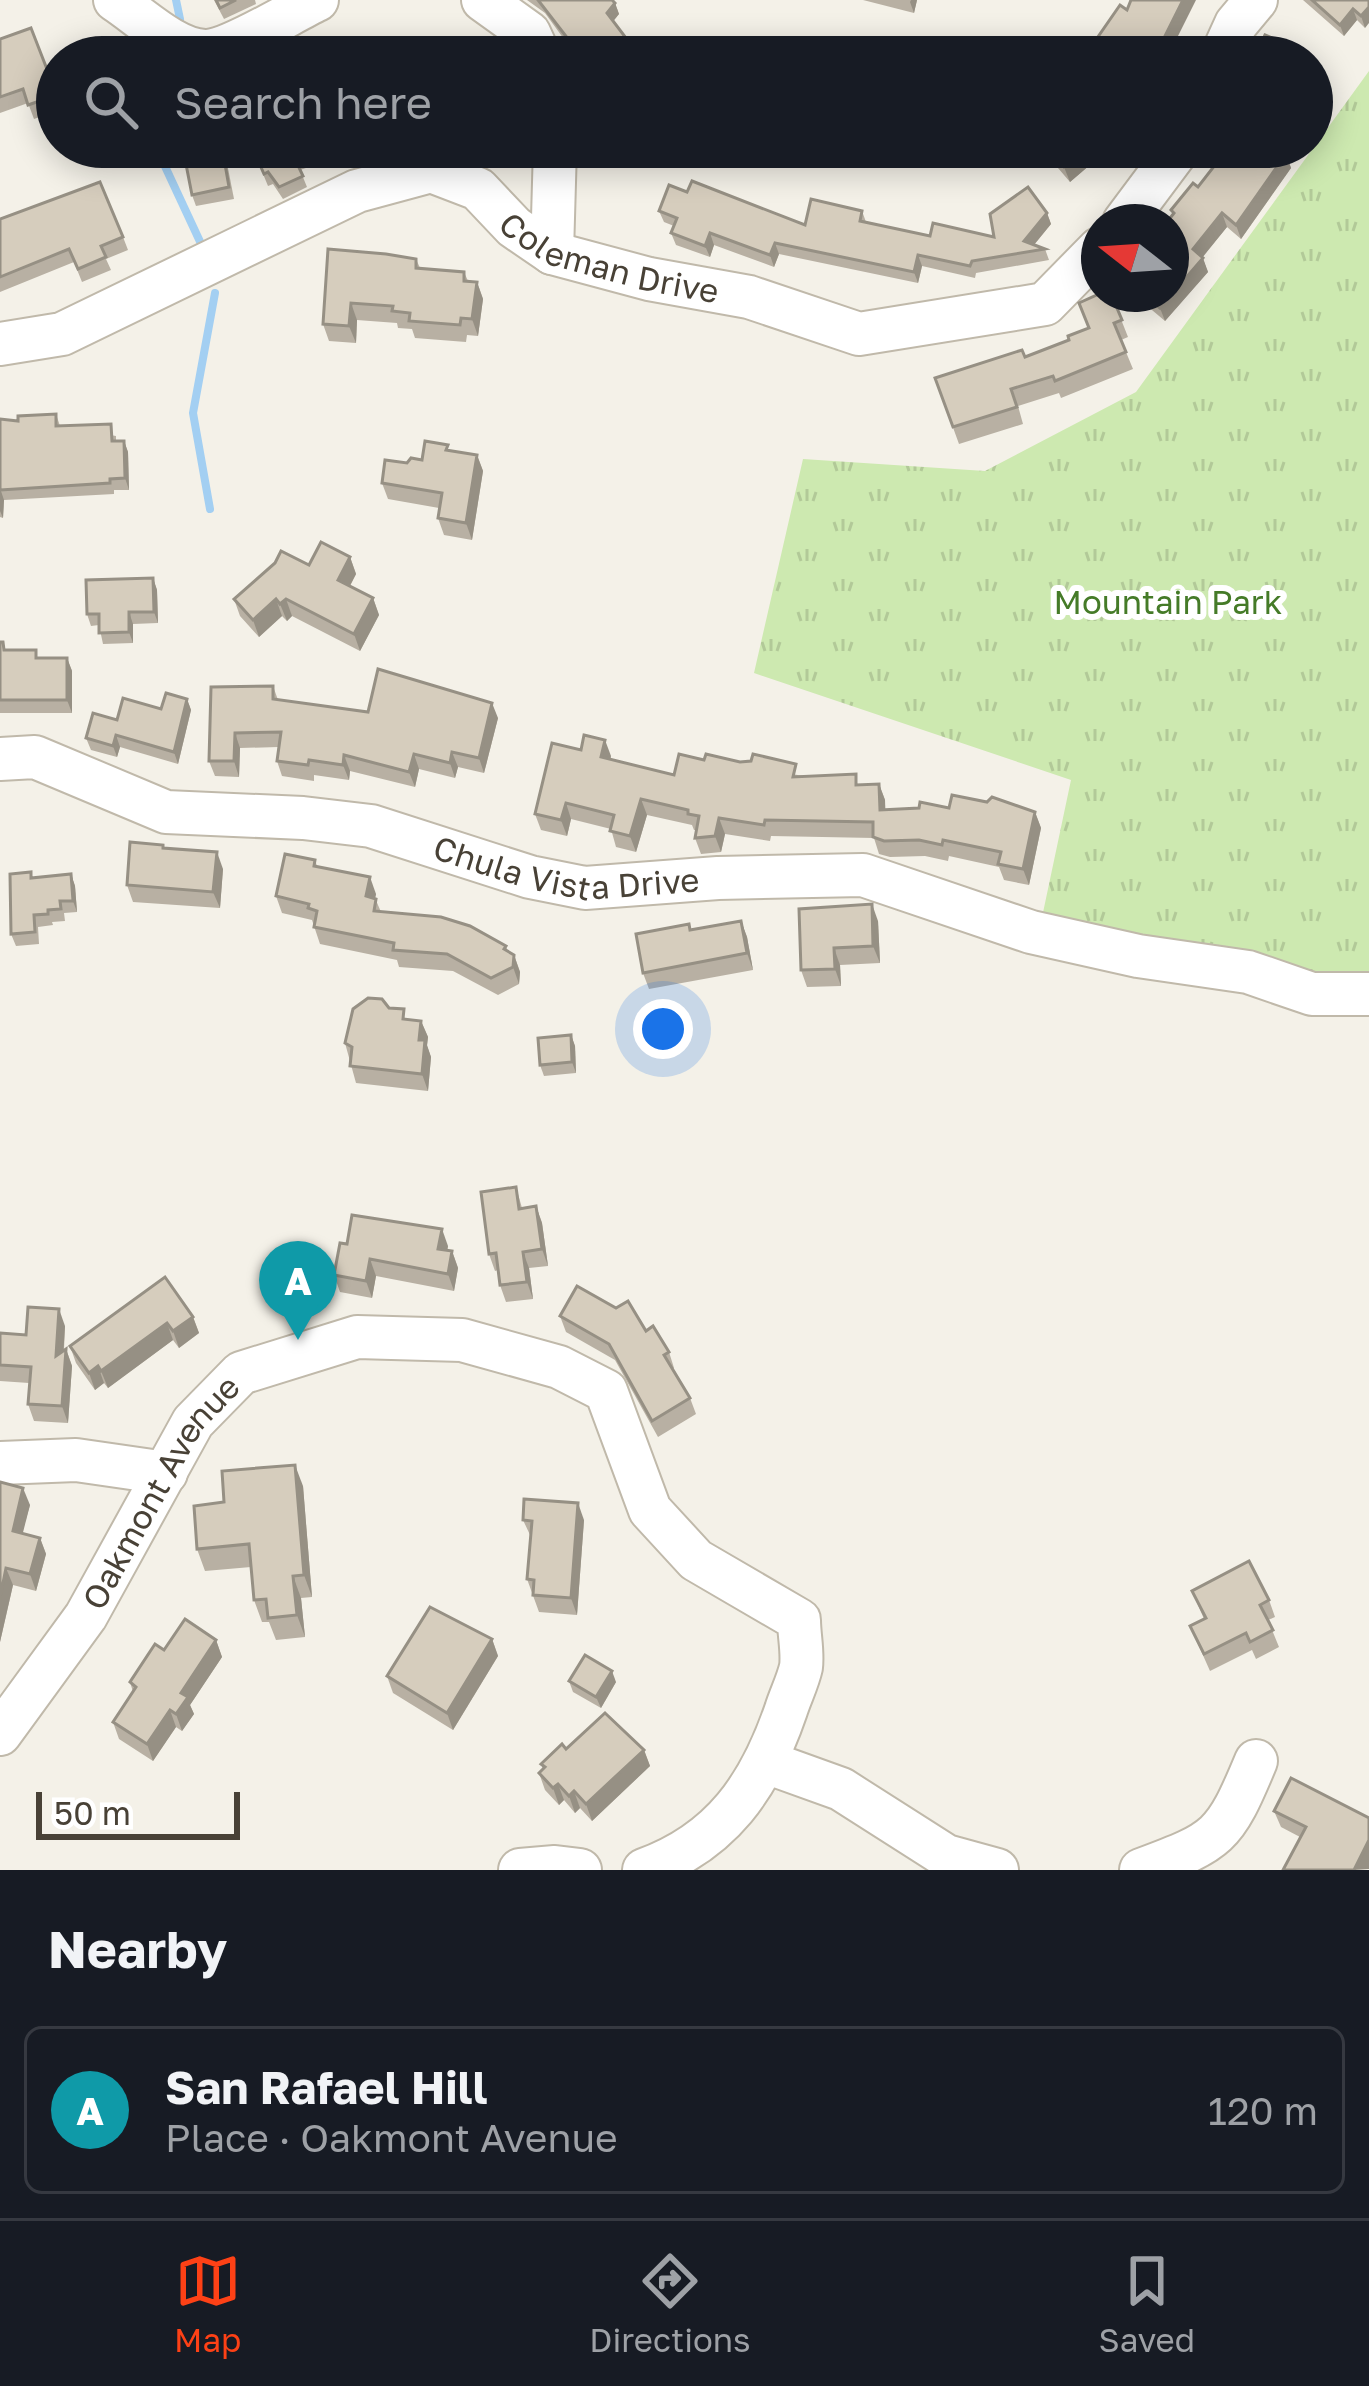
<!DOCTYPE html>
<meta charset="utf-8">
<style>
:root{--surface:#171b24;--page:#20242c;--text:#f1f3f6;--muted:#9ea1a6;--line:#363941;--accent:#fd4116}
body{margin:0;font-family:"Golos Text",sans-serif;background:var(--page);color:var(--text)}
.compass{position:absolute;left:1081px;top:204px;width:108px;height:108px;border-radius:50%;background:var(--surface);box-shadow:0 6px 30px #0003;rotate:287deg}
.scale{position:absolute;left:36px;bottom:30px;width:204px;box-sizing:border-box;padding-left:12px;border:6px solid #484136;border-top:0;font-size:33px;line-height:42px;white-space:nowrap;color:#484136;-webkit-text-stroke:9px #fff;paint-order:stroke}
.you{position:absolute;left:663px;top:1029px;width:42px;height:42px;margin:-30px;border:9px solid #fff;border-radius:50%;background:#1a73e8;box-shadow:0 0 0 18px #1a73e833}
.badge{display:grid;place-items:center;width:78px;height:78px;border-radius:50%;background:var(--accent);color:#fff;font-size:39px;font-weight:700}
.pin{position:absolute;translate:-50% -99px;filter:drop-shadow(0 3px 6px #0008)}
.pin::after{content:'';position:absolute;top:63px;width:42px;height:36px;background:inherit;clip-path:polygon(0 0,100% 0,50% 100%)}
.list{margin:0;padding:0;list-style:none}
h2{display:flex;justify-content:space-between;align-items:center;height:156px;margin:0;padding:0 48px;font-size:51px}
h2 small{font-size:39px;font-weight:400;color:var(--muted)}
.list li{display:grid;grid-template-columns:78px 1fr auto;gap:36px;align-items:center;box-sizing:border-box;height:168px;margin:0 24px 24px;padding:0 24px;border:3px solid var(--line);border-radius:18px}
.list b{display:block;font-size:45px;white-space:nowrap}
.list p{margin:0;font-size:39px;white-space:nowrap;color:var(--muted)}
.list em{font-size:39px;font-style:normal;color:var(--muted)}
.icon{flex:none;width:66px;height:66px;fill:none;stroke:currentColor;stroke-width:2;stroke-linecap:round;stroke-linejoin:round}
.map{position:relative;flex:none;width:1369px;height:1870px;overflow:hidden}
.search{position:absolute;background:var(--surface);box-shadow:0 6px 30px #0003;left:36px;right:36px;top:36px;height:132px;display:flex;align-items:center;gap:30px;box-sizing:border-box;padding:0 42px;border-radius:66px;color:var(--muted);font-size:45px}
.sheet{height:348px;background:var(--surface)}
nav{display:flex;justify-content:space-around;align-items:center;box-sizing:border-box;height:168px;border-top:3px solid var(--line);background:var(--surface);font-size:33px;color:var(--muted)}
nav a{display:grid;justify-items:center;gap:6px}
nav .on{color:var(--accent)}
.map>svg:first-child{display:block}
.park{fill:url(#park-tufts)}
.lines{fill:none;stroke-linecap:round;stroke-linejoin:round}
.stream{stroke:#a3cff2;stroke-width:8}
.minor-casing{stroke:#c0b9aa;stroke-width:46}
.minor{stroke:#fff;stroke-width:42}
.wall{fill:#b8b0a3}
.shaded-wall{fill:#969084}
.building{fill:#d6cdbd;stroke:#969084;stroke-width:3}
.labels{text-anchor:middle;stroke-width:12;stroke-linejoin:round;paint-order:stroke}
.street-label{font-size:33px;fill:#484136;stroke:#fff}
.park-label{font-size:33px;fill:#457b28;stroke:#fff}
</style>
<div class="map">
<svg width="1369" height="1870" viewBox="0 0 1369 1870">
<defs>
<pattern id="park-tufts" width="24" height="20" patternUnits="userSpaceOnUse" patternTransform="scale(3)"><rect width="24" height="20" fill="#cde9b0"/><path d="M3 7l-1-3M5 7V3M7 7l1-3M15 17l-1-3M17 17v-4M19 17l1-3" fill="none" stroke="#b2c998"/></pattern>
</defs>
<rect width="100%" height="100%" fill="#f4f1e8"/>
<polygon class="park" points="1369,71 1369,996 1041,922 1071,780 754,673 803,459 985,471 1136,392"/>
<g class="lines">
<g class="stream">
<polyline points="176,0 180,19"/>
<polyline points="156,147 203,248"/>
<polyline points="210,509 193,413 215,293"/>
</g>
<defs>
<g id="minor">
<path d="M 115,0 C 141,17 174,50 205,51 C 228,52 293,11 317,0"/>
<polyline points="483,0 529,33 540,57"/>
<polyline points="1221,57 1236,24 1256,0"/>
<polyline points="1124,222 1180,147"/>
<polyline points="552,253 555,147"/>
<path id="s1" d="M 0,344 L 62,334 L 357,191 L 431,171 L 478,189 L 514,227 L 552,253 L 649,279 L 749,297 L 859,334 L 1045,304 L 1099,249"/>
<path id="s2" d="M 0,759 L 35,757 L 166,812 L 303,818 L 371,826 L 530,877 L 585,888 L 718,878 L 863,875 L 1031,932 L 1138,956 L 1248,972 L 1312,994 L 1369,994"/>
<polyline points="0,1463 76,1460 166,1473"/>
<path id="s3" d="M 0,1734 L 86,1616 L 193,1422 L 241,1373 L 357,1337 L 462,1340 L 559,1367 L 606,1391 L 650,1510 L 696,1560 L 799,1620 C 799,1635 803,1652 801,1667 C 798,1681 790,1697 786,1710 C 760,1786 722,1842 644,1870"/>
<polyline points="766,1762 841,1789 946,1856 997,1870"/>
<polyline points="520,1870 555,1867 580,1870"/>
<path d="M 1141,1870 C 1219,1841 1224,1838 1256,1761"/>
</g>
</defs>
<use href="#minor" class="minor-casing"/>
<use href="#minor" class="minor"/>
</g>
<g class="wall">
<polygon points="214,0 255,0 256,4 224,19"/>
<polygon points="527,0 612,0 615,3 619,14 613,21 630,50 622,57 577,57 545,13"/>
<polygon points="863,0 917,0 914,13"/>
<polygon points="1303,0 1369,0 1365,28 1357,20 1344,36"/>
<polygon points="0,39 57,91 57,111 34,119 28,103 0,113"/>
<polygon points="252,147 297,147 306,168 300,170 307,187 283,199 273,184 268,186"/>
<polygon points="1029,147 1093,147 1098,158 1070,182 1046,154 1038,161 1033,156"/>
<polygon points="1286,154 1291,168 1241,239 1227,227 1202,257 1208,272 1165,321 1133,294 1171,294 1173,215 1171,210 1198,187"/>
<polygon points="226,158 234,199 196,206 192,195"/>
<polygon points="687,192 805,225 862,211 866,222 930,236 994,237 1047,213 1051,224 1034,245 1045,249 1049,260 976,273 975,278 922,266 918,283 779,254 774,267 714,245 710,257 676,245 671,233 674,226 664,222 659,211"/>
<polygon points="0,219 123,237 128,250 106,259 111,270 82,282 74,262 0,292"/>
<polygon points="416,259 420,268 464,272 468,281 477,282 483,299 478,336 467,335 466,342 415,338 412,329 398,328 397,323 357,320 356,343 329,341 323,324"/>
<polygon points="1111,294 1128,337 1121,340 1133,369 1061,398 1059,393 1018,406 1023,424 959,444 935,378 1025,357 1069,340 1088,328"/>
<polygon points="56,414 60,426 116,436 116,441 124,441 128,452 129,490 114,490 114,494 4,500 3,518 0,517 0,419 18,421"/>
<polygon points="449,450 477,455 483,471 472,540 444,535 438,518 439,508 388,499 382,483 407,463"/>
<polygon points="350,557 356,574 350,586 373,598 379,615 360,651 292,616 287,621 282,616 259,637 240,616 234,599 309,565"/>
<polygon points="153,578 157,590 158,623 133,624 133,643 103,644 99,625 91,626 87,614"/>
<polygon points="0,642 6,650 39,658 67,658 72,671 72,713 0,713"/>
<polygon points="273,686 278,700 368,712 498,718 484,773 458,767 455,778 419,769 415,787 350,771 349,780 314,775 314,781 282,776 277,761 278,747 240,748 239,777 215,776 209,761"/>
<polygon points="187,699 191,710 178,764 120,747 117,757 91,750 86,738 117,720 161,709"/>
<polygon points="611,756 610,760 674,775 704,760 860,785 879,784 885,800 885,809 949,808 1035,812 1041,828 1029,885 1004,880 999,867 949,856 948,861 925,856 890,857 879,854 874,838 771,836 770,841 725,834 721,852 701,854 695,838 696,830 694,830 692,825 647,815 636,852 616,847 611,829 571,819 567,836 541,830 535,814"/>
<polygon points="163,845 165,848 223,869 220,908 133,902 127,885"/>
<polygon points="315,860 317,866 376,894 375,898 381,912 506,946 508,952 514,955 520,972 519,984 498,995 453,971 399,967 397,960 320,944 312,920 282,913 276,896"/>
<polygon points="71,874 75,886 77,912 64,913 65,921 52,922 53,925 38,927 39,944 16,946 11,934 33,878"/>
<polygon points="799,909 878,921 880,963 840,965 841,986 807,987 801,970"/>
<polygon points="741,921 747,937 753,970 649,989 643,973 691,930"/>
<polygon points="389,1008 408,1020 421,1021 428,1037 427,1046 431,1057 428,1091 356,1083 345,1043"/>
<polygon points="571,1035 575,1046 576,1073 544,1076 540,1065"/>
<polygon points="516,1187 522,1208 536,1206 542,1223 548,1266 529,1268 533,1299 506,1302 500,1285 498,1270 495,1271 489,1254"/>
<polygon points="347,1244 448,1246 447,1251 452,1251 458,1268 454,1291 376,1276 372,1298 340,1292 334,1275"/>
<polygon points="560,1316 669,1352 674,1368 672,1369 690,1398 696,1414 658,1437 615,1360 566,1332"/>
<polygon points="193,1317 199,1333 179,1348 173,1340 108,1388 104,1383 95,1390 76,1363 70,1346"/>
<polygon points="65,1326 64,1350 66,1349 72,1366 68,1423 34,1421 28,1404 29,1383 0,1381 0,1333 26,1335"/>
<polygon points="0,1482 30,1505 22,1533 40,1538 46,1554 36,1591 13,1585 0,1642"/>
<polygon points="303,1486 312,1597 301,1598 305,1637 276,1640 269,1622 262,1622 254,1600 251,1567 205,1571 197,1549 224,1502"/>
<polygon points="523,1520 584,1520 577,1615 539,1612 527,1579 531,1537"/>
<polygon points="1192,1591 1269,1600 1275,1617 1268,1620 1279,1647 1256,1659 1252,1650 1210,1671 1190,1626 1204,1619"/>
<polygon points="492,1639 498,1656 453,1730 393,1693 387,1676"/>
<polygon points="216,1640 222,1657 190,1705 194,1714 182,1731 176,1727 153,1761 119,1739 113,1722 133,1692 130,1682 164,1650"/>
<polygon points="569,1681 616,1682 601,1708 573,1692"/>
<polygon points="566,1749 644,1750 650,1766 592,1821 580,1808 575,1813 564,1800 559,1805 545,1790 539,1773 543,1769 541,1764"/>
<polygon points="1274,1811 1369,1818 1300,1837 1281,1827"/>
</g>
<g class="shaded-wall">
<polygon points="911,0 917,0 914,13 910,2"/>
<polygon points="1183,0 1196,0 1172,48 1174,54 1172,57 1155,57"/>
<polygon points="615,3 619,14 611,24 607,13"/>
<polygon points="1369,7 1369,23 1365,28 1361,16"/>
<polygon points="1353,9 1357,20 1344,36 1340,25"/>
<polygon points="626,38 630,50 622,57 610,57 609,54"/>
<polygon points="1033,147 1043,147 1046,154 1038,161"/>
<polygon points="1088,147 1093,147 1098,158 1070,182 1064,167"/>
<polygon points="1286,154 1291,168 1241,239 1236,225"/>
<polygon points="1047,213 1051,224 1028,252 1024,241"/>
<polygon points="1222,213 1227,227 1198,263 1193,249"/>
<polygon points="710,233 714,245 710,257 705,246"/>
<polygon points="775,243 779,254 774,267 770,255"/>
<polygon points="918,255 922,266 918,283 914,272"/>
<polygon points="1203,258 1208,272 1165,321 1160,308"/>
<polygon points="477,282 483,299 478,336 472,319"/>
<polygon points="351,303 357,320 356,343 349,326"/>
<polygon points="124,441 128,452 129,490 125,478"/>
<polygon points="477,455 483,471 472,540 466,523"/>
<polygon points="0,488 4,500 3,518 0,511"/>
<polygon points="350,557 356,574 344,597 338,580"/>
<polygon points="153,578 157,590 158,623 154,612"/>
<polygon points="373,598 379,615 360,651 354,634"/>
<polygon points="276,599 282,616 259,637 253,620"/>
<polygon points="286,599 292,616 287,621 280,604"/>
<polygon points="129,612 133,624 133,643 129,632"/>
<polygon points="67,658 72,671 72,713 67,700"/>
<polygon points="187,699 191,710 178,764 174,752"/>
<polygon points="492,703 498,718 484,773 479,758"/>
<polygon points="235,733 240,748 239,777 234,761"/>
<polygon points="116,735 120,747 117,757 113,746"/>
<polygon points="605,740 611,756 607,774 601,757"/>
<polygon points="452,752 458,767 455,778 450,763"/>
<polygon points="414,754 419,769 415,787 409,772"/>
<polygon points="344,755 350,771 349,780 343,765"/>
<polygon points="879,784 885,800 886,826 880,810"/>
<polygon points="641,799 647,815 636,852 630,836"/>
<polygon points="566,803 571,819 567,836 561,820"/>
<polygon points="1035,812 1041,828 1029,885 1023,869"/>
<polygon points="719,818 725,834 721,852 715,836"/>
<polygon points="217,852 223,869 220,908 213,892"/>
<polygon points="71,874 75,886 77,912 73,901"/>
<polygon points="370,877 376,894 372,913 366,896"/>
<polygon points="872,904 878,921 880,963 873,946"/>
<polygon points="741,921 747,937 753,970 747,953"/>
<polygon points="834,948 840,965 841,986 835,969"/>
<polygon points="514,955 520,972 519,984 513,967"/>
<polygon points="421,1021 428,1037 427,1045 431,1057 428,1091 422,1074 419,1040"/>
<polygon points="571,1035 575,1046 576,1073 572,1062"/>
<polygon points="536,1206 542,1223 548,1266 542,1249"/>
<polygon points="442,1229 448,1246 444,1266 438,1249"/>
<polygon points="452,1251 458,1268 454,1291 448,1274"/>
<polygon points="523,1252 529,1268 533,1299 527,1282"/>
<polygon points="370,1259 376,1276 372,1298 366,1281"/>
<polygon points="59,1309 65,1326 62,1373 56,1356"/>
<polygon points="193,1317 199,1333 179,1348 173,1331"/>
<polygon points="167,1323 173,1340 108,1388 101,1371"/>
<polygon points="66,1349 72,1366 68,1423 62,1406"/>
<polygon points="98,1366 104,1383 95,1390 89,1373"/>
<polygon points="295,1465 303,1486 312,1597 304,1575"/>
<polygon points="23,1488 30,1505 19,1548 13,1531"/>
<polygon points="578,1503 584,1520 577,1615 571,1598"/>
<polygon points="40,1538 46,1554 36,1591 30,1574"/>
<polygon points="6,1568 13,1585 0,1642 0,1598"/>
<polygon points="293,1576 301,1598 305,1637 297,1615"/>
<polygon points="492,1639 498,1656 453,1730 447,1713"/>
<polygon points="216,1640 222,1657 190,1705 194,1714 182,1731 176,1714 181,1693"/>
<polygon points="612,1671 616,1682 601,1708 596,1697"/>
<polygon points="170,1710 176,1727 153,1761 147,1744"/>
<polygon points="644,1750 650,1766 592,1821 586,1804"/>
<polygon points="558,1784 564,1800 559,1805 553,1788"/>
<polygon points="574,1791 580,1808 575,1813 569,1796"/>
<polygon points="1369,1840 1369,1869 1354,1870"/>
</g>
<g class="building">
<polygon points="216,0 236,0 220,8"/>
<polygon points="538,0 612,0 615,3 607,13 626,38 609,54 611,57 582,57"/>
<polygon points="1131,0 1183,0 1165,36 1169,39 1155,57 1084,57 1120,5 1127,10"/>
<polygon points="1312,0 1369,0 1369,7 1361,16 1353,9 1340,25"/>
<polygon points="31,28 57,95 28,105 23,89 0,97 0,39"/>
<polygon points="1265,35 1290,45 1289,57 1248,57 1250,54 1255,56"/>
<polygon points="418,49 419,54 424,53 425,57 381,57"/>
<polygon points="222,147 229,187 192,195 184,154"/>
<polygon points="252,147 297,147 302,156 295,159 303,176 279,187 268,172 264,174"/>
<polygon points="1047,147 1088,147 1064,167"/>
<polygon points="1229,147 1276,147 1286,154 1236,225 1222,213 1193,249 1203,258 1160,308 1144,294 1171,294 1171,222 1167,222 1174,213 1171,210 1193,183 1198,187"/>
<polygon points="692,181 805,225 811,199 862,211 860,221 930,236 933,223 994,237 990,214 1028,187 1047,213 1024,241 1045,249 972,261 970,266 918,255 914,272 775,243 770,255 710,233 705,246 671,233 677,218 659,211 669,185 687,192"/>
<polygon points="100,182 123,237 101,246 106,257 78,269 69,249 0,277 0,219"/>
<polygon points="328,249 386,254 416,259 416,268 464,272 464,281 477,282 472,319 461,318 460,325 409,321 410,313 392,311 393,306 351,303 349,326 323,324"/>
<polygon points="1099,294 1111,294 1122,320 1114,323 1126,352 1055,381 1053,376 1011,389 1017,407 953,427 935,378 1022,350 1025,357 1069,340 1068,336 1089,328 1079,303"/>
<polygon points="56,414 56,426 111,424 112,441 124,441 125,478 110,479 110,483 0,490 0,419 18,421 18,416"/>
<polygon points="425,441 448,445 446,450 477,455 466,523 438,518 442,493 382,483 385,460 407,463 411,458 422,460"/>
<polygon points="321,542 350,557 338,580 373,598 354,634 286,599 280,604 276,599 253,620 234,599 275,563 281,551 309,565"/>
<polygon points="153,578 154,612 129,612 129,632 99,633 99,614 87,614 86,580"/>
<polygon points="0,642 3,642 4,650 36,650 36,658 67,658 67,700 0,700"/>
<polygon points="378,669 492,703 479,758 452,752 450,763 414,754 409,772 344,755 343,765 309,760 308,765 277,761 281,732 235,733 234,761 209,761 211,687 273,686 273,699 368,712"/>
<polygon points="166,693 187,699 174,752 116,735 113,746 86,738 93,713 117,720 123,698 161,709"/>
<polygon points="584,735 605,740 601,757 674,775 679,754 704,760 706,754 740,762 751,761 753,754 796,764 793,777 856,774 856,785 879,784 880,810 919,808 920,802 949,808 952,795 987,802 992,797 1035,812 1023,869 998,864 1001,852 943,840 942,845 919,840 884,841 873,837 873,822 765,820 764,825 719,818 715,836 695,838 699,816 688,814 688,810 641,799 630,836 610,831 614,815 566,803 561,820 535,814 552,743 581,750"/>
<polygon points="130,842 163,845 163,848 217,852 213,892 127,885"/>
<polygon points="285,854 315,860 314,866 370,877 366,896 376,899 374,911 441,917 470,926 506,946 504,949 514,955 513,967 491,978 447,954 393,950 394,943 314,927 317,911 308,908 309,904 276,896"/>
<polygon points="31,872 31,878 71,874 73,901 60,901 61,909 48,910 48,914 34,915 35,932 11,934 10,874"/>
<polygon points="872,904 873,946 834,948 835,969 801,970 799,909"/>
<polygon points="741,921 747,953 643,973 636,934 689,924 690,930"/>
<polygon points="368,998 382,999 389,1008 404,1009 403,1019 421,1021 419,1040 425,1040 422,1074 350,1066 352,1047 345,1043 353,1009"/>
<polygon points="571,1035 572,1062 540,1065 538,1038"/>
<polygon points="516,1187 519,1209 536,1206 542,1249 523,1252 527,1282 500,1285 496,1253 489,1254 481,1192"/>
<polygon points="352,1215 442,1229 438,1249 452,1251 448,1274 370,1259 366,1281 334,1275 340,1243 347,1244"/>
<polygon points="165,1277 193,1317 173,1331 167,1323 101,1371 98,1366 89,1373 70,1346"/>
<polygon points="577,1286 616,1308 628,1301 646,1331 653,1326 669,1352 664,1355 690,1398 652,1421 609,1344 560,1316"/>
<polygon points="28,1307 59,1309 56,1356 66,1349 62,1406 28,1404 31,1367 0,1365 0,1333 26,1335"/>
<polygon points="295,1465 304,1575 293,1576 297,1615 268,1618 266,1599 254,1600 249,1544 197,1549 194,1506 224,1502 222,1471"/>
<polygon points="0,1482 23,1488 13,1531 40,1538 30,1574 6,1568 0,1598"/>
<polygon points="524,1499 578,1503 571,1598 533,1595 534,1580 527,1579 532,1521 523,1520"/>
<polygon points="1249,1561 1269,1600 1260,1605 1273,1630 1250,1642 1246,1633 1204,1654 1190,1626 1206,1618 1192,1591"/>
<polygon points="430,1607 492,1639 447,1713 387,1676"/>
<polygon points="185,1619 216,1640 181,1693 188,1697 176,1714 170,1710 147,1744 113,1722 136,1687 130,1682 155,1644 164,1650"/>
<polygon points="585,1655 612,1671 596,1697 569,1681"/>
<polygon points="605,1713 644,1750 586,1804 574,1791 569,1796 558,1784 553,1788 539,1773 545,1767 541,1764 562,1744 566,1749"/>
<polygon points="1291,1778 1369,1818 1369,1840 1354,1870 1283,1870 1306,1827 1274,1811"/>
</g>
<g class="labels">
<g class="street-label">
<text dy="12" stroke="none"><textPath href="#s1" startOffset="672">Coleman Drive</textPath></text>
<text dy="12" stroke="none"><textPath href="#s2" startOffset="585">Chula Vista Drive</textPath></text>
<text dy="12" stroke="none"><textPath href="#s3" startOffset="291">Oakmont Avenue</textPath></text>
</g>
<g class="park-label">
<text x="1168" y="614">Mountain Park</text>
</g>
</g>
</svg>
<svg class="compass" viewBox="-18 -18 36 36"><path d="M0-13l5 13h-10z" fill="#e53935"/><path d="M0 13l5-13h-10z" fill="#9ea1a6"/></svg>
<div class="scale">50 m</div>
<div class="you"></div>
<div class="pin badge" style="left:298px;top:1340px;background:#0f9aa8">A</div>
<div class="search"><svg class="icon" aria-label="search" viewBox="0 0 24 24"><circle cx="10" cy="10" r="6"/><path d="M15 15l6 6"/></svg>Search here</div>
</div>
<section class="sheet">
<h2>Nearby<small></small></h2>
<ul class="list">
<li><span class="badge" style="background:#0f9aa8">A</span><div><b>San Rafael Hill</b><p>Place · Oakmont Avenue</p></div><em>120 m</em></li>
</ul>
</section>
<nav>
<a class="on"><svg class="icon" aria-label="map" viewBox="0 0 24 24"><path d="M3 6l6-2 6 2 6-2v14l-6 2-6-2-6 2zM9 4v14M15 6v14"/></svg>Map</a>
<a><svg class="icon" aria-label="directions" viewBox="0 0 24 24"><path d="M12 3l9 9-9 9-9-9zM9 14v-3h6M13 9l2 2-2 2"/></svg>Directions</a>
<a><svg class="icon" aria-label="saved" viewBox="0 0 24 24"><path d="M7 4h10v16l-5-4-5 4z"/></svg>Saved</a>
</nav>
